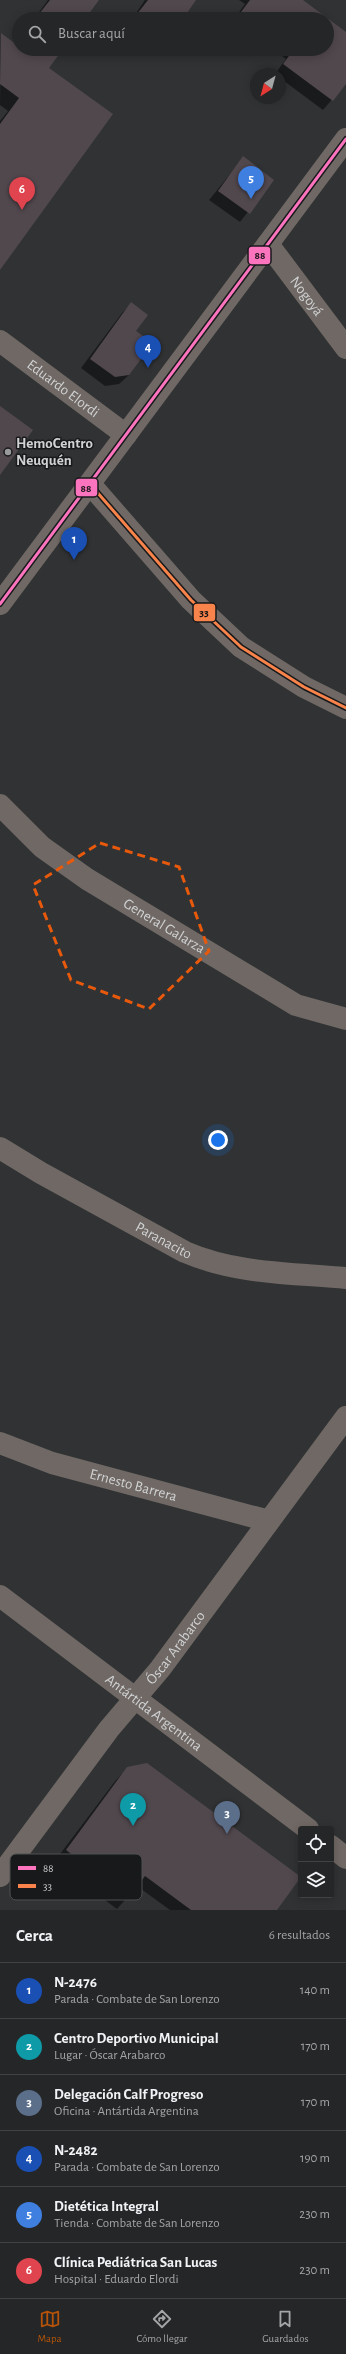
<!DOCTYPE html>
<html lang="es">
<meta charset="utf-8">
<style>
:root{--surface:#242627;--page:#303233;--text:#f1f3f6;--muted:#a3a5a7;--line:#414344;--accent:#b45309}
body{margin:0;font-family:"Alegreya Sans",sans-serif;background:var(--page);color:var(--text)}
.controls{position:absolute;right:12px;bottom:12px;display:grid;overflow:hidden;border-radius:4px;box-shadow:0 2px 10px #0003}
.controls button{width:36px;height:36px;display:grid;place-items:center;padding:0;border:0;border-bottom:1px solid var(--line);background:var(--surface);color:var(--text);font:20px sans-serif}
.compass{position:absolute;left:250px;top:68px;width:36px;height:36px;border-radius:50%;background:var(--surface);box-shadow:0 2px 10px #0003;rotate:216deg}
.you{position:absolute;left:218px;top:1140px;width:14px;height:14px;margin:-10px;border:3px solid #fff;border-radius:50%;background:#1a73e8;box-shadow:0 0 0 6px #1a73e833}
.badge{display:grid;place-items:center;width:26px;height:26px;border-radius:50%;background:var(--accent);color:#fff;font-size:13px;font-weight:700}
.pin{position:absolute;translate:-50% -33px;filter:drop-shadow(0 1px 2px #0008)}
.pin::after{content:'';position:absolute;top:21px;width:14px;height:12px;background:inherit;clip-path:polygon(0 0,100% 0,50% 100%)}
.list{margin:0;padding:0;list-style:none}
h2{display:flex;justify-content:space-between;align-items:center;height:52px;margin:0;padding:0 16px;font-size:17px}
h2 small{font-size:13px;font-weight:400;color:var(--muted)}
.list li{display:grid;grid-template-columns:26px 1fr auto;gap:12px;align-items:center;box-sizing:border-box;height:56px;padding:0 16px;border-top:1px solid var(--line)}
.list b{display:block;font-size:15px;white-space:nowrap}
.list p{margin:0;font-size:13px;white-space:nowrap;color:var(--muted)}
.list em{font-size:13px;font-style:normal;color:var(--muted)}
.icon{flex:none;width:22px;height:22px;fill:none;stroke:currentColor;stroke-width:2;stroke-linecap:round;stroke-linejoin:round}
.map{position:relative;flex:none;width:346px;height:1910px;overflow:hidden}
.search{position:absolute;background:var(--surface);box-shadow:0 2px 10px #0003;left:12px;right:12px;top:12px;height:44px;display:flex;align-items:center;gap:10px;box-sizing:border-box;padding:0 14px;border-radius:22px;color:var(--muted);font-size:15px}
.sheet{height:388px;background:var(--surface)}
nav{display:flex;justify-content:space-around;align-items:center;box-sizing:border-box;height:56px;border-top:1px solid var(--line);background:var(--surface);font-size:11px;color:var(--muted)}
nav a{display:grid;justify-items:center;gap:2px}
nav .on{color:var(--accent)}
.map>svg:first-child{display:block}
.shadow{fill:#0007}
.building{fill:#51484e}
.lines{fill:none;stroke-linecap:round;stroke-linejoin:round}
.minor{stroke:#6f6864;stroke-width:22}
.major{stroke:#706864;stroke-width:22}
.bus-1-casing{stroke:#18191b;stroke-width:6}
.bus-2-casing{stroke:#18191b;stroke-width:6}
.bus-1{stroke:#fc73be;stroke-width:3}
.bus-2{stroke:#f8844c;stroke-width:3}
.marked{fill:none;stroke:#e8590c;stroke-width:3;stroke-dasharray:8 5;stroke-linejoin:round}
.poi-dot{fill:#989a9c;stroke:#18191b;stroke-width:1.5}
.labels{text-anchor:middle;stroke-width:3;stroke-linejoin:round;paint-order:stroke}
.street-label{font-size:15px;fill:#d0d2d4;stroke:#18191b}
.poi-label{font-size:15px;font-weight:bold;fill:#d0d2d4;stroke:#18191b;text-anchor:start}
.key{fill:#18191b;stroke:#4f5052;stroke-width:1}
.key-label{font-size:11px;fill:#d0d2d4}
.line-badge{stroke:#18191b;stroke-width:1.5}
.pale-badge-label{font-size:11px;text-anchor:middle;font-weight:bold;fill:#111}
</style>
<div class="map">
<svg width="346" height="1910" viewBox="0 0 346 1910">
<rect width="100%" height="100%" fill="#303234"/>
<g class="shadow">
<polygon points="48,0 97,0 84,19 34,19"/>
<polygon points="145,0 195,0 181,19 132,19"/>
<polygon points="239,0 302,0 346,33 346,83 323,110 280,78 280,74 275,74 286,59 273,49 327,49 327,19 234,19 245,4"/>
<polygon points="1,34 15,45 19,39 19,49 62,49 48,68 0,268 0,121 8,111 0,105"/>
<polygon points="243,158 273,180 240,222 209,200"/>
<polygon points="131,304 129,375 119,384 105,386 81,368 122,313"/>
<polygon points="128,1768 275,1910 170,1910 137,1886 117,1909 54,1862 116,1780"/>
</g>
<g class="building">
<polygon points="50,0 99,0 85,19 35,19"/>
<polygon points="148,0 196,0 183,19 144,19 137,14"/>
<polygon points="250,0 303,0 346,32 346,84 333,101 283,64 294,49 327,49 327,19 241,19 238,16"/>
<polygon points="1,33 17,45 19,41 19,49 63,49 49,68 113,114 0,270 0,124 19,98 0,84"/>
<polygon points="243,156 274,180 250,214 218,191"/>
<polygon points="131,302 148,315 136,331 153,343 129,375 115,377 90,359"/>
<polygon points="0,406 33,430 0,475"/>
<polygon points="147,1763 301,1877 277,1910 191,1910 145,1876 129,1898 66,1850 127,1767"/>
</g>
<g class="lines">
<g class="minor">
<path id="s1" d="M 268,244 L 346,348"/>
<path id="s2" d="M 0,341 L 126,435"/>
<polyline points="90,484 191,600 241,647 304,687 346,708"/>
<path id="s3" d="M 0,805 L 42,847 L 87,879 L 296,1005 L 346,1019"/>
<path id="s4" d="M 0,1148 L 41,1173 L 185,1252 C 236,1274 292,1273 346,1278"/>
<path id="s5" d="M 0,1443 L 52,1463 L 269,1521"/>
<path id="s6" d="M 0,1876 L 109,1729 L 160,1669 L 346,1417"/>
</g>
<g class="major">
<polyline points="0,604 346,139"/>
<path id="s7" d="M 0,1596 L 308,1829"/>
<polyline points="331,1846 346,1858"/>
</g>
<defs>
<polyline id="bus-1" points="0,604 346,139"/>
<polyline id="bus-2" points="90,484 191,600 241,647 304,687 346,708"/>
</defs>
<use href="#bus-1" class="bus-1-casing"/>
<use href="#bus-2" class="bus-2-casing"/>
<use href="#bus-1" class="bus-1"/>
<use href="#bus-2" class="bus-2"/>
</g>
<path class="marked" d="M 100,843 L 179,867 L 209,951 L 149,1009 L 71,980 L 33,885 Z"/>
<circle class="poi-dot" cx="8" cy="452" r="4"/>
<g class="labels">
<g class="street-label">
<text dy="5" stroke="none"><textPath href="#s1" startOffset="65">Nogoyá</textPath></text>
<text dy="5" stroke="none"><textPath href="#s2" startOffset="79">Eduardo Elordi</textPath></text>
<text dy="5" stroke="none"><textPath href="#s3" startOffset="205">General Galarza</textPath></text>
<text dy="5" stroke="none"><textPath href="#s4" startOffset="188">Paranacito</textPath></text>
<text dy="5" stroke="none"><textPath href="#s5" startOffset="140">Ernesto Barrera</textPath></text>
<text dy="5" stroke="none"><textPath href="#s6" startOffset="288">Óscar Arabarco</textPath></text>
<text dy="5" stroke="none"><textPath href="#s7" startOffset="193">Antártida Argentina</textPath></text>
</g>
<g class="poi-label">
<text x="16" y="448">HemoCentro<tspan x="16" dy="17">Neuquén</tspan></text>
</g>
</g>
<rect x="10" y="1854" width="132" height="46" rx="6" class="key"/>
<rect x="18" y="1866" width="18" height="4" fill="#fc73be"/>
<rect x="18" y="1884" width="18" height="4" fill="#f8844c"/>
<g class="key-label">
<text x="43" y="1872">88</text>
<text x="43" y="1890">33</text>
</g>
<g class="line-badge">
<rect x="248" y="246" width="23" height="19" rx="4" fill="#fc73be"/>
<rect x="75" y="478" width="23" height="19" rx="4" fill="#fc73be"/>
<rect x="193" y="603" width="23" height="19" rx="4" fill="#f8844c"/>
</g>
<g class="pale-badge-label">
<text x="260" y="259">88</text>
<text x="86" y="492">88</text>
<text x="204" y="616">33</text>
</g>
</svg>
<div class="controls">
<button><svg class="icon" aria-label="locate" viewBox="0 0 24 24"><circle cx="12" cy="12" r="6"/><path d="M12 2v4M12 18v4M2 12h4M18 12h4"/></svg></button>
<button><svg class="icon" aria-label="layers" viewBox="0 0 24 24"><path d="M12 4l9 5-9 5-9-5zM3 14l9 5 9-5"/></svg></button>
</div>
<svg class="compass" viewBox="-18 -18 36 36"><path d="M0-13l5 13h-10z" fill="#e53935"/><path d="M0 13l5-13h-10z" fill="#a3a5a7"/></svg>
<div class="you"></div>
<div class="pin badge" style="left:74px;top:560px;background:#1a4fb4">1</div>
<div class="pin badge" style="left:133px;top:1826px;background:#0f9aa8">2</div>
<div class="pin badge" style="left:227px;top:1834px;background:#5c6f8a">3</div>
<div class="pin badge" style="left:148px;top:368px;background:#1a4fb4">4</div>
<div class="pin badge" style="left:251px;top:199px;background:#3f7fe0">5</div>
<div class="pin badge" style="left:22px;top:210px;background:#e0444e">6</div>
<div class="search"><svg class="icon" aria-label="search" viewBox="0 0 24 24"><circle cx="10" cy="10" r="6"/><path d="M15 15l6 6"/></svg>Buscar aquí</div>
</div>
<section class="sheet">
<h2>Cerca<small>6 resultados</small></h2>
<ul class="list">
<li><span class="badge" style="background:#1a4fb4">1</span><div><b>N-2476</b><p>Parada · Combate de San Lorenzo</p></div><em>140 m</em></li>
<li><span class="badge" style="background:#0f9aa8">2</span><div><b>Centro Deportivo Municipal</b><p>Lugar · Óscar Arabarco</p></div><em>170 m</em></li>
<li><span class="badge" style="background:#5c6f8a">3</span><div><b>Delegación Calf Progreso</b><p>Oficina · Antártida Argentina</p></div><em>170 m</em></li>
<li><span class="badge" style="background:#1a4fb4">4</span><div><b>N-2482</b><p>Parada · Combate de San Lorenzo</p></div><em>190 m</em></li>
<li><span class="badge" style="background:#3f7fe0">5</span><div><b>Dietética Integral</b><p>Tienda · Combate de San Lorenzo</p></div><em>230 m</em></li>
<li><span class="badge" style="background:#e0444e">6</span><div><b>Clínica Pediátrica San Lucas</b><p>Hospital · Eduardo Elordi</p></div><em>230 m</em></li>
</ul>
</section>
<nav>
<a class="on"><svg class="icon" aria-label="map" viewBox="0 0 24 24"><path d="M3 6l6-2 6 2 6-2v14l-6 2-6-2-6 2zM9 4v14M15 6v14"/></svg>Mapa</a>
<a><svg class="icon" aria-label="directions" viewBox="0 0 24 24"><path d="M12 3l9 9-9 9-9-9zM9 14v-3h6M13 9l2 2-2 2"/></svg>Cómo llegar</a>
<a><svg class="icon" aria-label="saved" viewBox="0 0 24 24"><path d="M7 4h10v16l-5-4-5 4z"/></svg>Guardados</a>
</nav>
